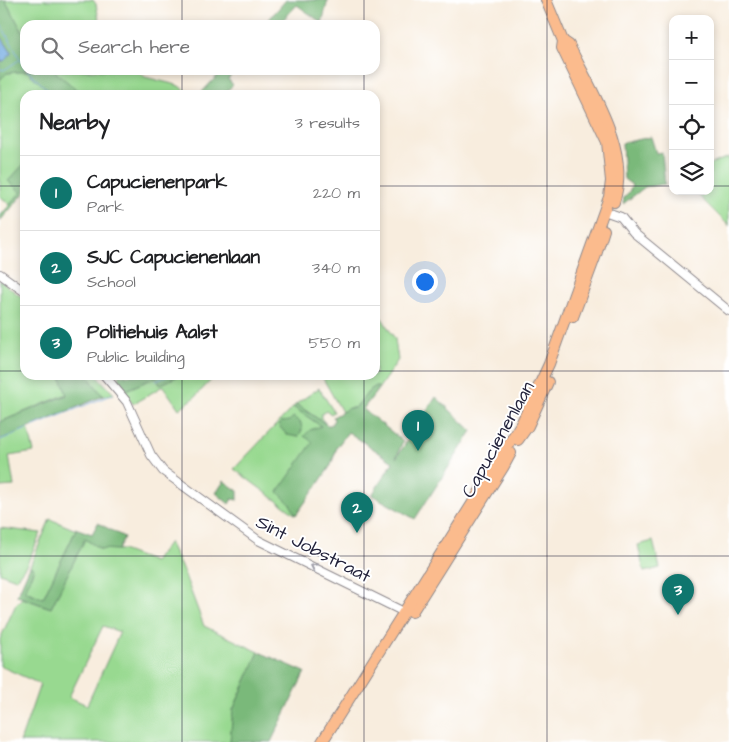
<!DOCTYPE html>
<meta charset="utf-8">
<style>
:root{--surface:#fff;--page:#f2f2f2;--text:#202124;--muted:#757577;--line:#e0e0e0;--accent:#0f766e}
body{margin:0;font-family:"Architects Daughter",sans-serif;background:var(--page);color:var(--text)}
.controls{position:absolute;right:15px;top:15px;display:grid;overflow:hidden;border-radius:10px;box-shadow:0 2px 8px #0003}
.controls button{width:45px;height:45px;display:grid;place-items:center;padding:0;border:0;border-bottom:1px solid var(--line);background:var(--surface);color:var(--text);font:25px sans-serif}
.you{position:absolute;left:424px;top:281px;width:18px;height:18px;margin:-12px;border:4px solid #fff;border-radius:50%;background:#1a73e8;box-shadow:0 0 0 8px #1a73e833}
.badge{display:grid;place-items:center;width:32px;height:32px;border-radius:50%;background:var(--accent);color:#fff;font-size:16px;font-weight:700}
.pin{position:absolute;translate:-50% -41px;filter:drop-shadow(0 1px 2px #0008)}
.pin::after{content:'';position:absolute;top:26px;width:18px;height:15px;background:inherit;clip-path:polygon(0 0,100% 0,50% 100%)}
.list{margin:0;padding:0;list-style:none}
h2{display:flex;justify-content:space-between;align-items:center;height:65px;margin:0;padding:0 20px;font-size:21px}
h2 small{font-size:16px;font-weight:400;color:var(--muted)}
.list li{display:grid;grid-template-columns:32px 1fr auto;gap:15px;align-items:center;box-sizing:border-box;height:75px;padding:0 20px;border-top:1px solid var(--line)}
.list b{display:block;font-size:19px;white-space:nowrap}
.list p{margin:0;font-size:16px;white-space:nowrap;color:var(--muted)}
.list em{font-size:16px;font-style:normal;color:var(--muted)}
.icon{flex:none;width:28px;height:28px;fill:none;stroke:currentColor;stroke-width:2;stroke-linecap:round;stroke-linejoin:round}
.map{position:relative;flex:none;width:729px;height:742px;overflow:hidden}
.search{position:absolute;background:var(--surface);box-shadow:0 2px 8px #0003;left:20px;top:20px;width:360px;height:55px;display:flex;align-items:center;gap:12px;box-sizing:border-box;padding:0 18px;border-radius:15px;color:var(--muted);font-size:19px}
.panel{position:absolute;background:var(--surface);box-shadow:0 2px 8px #0003;left:20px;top:90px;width:360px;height:290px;border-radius:15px}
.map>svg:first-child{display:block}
.green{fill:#98d990;stroke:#5d7e66;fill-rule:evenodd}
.forest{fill:#7ab97a;stroke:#4e6e5a}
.water{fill:#72aae1;stroke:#4a668e}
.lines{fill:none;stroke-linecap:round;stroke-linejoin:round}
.stream{stroke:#72aae1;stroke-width:1}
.tertiary-casing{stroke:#8d888c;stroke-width:10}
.primary-casing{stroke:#8d888c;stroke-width:12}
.tertiary{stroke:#fff;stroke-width:8}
.primary{stroke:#fbbb8d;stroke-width:10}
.oneway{stroke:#9c9ca7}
.grid{fill:none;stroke:#22223b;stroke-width:1;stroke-opacity:0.55}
.labels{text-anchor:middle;stroke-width:4;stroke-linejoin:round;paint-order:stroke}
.street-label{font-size:19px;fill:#22223b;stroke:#fff}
</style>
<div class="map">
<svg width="729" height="742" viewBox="0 0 729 742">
<rect width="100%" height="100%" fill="#fff"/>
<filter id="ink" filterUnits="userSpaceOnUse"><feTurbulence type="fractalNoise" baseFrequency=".02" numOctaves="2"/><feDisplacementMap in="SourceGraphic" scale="10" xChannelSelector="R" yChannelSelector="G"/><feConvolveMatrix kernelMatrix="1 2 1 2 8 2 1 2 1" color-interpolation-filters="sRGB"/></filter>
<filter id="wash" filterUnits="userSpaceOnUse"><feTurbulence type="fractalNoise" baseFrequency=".0096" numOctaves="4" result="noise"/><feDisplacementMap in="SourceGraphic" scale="20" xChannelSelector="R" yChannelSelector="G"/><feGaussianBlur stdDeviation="1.12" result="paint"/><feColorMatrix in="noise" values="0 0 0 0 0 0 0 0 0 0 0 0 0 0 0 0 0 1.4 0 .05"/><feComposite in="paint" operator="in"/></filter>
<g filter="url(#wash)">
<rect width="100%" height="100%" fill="#f8edde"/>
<g class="green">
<polygon points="5,0 93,0 96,4 100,25 25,25 25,36"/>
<polygon points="53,70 137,70 145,77 177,85 192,94 201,95 83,95"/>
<polygon points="27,71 53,95 25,95 25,163 9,181 21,192 10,205 0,196 0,80 7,73"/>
<polygon points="729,157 729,226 694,191 710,191 710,164"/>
<polygon points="0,280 25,300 25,375 60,375 67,394 0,422"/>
<polygon points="375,318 382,318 395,339 398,360 379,388 376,386 370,390 355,408 349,408 342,412 321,375 375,375"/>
<polygon points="87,375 96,375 114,394 103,396"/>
<polygon points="180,375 216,375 193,399 179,409 163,386 133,404 122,391 125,389 126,390 156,377 160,384"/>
<polygon points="319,388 334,412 331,414 327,411 321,414 321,418 327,425 296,404"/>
<polygon points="293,407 342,440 337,447 331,465 296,515 234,469"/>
<polygon points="28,428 34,452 9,456 14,486 0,487 0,440"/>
<polygon points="50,519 76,530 43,598 25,591 34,568 30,566"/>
<polygon points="0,528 41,533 27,564 16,579 0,573"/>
<path d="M 85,539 L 100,549 L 122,550 L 154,562 L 169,542 L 184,573 L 204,626 L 259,652 L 233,710 L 230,742 L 20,742 L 40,684 L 0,666 L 0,639 L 16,604 L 22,598 L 51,608 ZM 103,626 L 120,632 L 87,705 L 69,697 Z"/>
<polygon points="653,541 660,568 644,572 638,545"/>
</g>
<g class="forest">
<polygon points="0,0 5,0 25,36 25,70 53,70 83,95 53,95 27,71 7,73 0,80 0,61 4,61 11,52 0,35"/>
<polygon points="286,0 328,0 322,23 297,5 278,25 264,25"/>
<polygon points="223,70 236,70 228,79 233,85 223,95 200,94"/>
<polygon points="651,137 656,153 662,152 665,184 645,187 623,204 624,197 629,192 632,185 624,179 622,143"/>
<polygon points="25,163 25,192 0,221 0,216 21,192 8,181"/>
<polygon points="60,375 87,375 103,396 0,440 0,422 67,395"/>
<polygon points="119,375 180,375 160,385 156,377 126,390 120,382"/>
<polygon points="376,386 379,388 363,409 403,441 396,458 436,397 472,431 415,519 372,495 393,462 348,432 337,447 331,465 319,483 296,515 290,504 278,492 313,442 304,436 310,430 321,426 293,407 296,404 327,425 331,425 334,420 333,417 349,408 355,408 370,390"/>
<polygon points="293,417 301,423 302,430 298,437 287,435 279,426 281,422 289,421"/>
<polygon points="224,481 238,491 238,500 232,499 229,504 216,493"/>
<polygon points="98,523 124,537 118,550 100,549 85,539 51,608 17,596 30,566 34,568 25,591 43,598 76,530 75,528 92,534"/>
<polygon points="259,652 305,672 271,742 230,742 233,710"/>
</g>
<polygon class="water" points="0,35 11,52 11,54 4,61 0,61"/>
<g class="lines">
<g class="stream">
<polyline points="0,23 25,68"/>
<polyline points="0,69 4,70 19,60"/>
<polyline points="27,70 53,95"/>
<polyline points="156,381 170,375"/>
<polyline points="0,440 113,394"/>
</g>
</g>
</g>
<g filter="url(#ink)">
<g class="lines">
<defs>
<g id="tertiary">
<polyline points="604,211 621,217 634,233 729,311"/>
<polyline points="0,274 25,292"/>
<polyline points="104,375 127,402 151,455 163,471 258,540 404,612"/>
</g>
<g id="primary">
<path d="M 563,41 L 569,45 C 591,91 632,150 614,202"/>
<polyline points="573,317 596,255 604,230"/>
<polyline points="518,440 528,426 548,382"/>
<polyline points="412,612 504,466 511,453"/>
<polyline points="322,742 479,493 522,422 549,364 609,197 611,181 607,142 562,48 563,41 546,0"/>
</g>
</defs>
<use href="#tertiary" class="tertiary-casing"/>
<use href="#primary" class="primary-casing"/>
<use href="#tertiary" class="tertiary"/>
<use href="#primary" class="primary"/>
</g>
<defs><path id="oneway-chevron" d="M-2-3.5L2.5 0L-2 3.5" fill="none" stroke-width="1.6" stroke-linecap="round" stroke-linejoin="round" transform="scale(1.25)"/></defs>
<use class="oneway" href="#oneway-chevron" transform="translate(314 567) rotate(-154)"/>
</g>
<path class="grid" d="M 182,0 L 182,25M 364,0 L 364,25M 547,0 L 547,742M 182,70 L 182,95M 364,70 L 364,95M 0,186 L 25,186M 375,186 L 673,186M 710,186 L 729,186M 0,371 L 25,371M 375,371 L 729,371M 182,375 L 182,742M 364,375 L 364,742M 0,556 L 729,556"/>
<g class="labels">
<g class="street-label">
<text transform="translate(497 439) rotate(-61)" y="7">Capucienenlaan</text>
<text transform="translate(314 548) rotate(27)" y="7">Sint Jobstraat</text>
</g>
</g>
</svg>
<div class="controls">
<button>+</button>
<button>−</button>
<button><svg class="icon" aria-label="locate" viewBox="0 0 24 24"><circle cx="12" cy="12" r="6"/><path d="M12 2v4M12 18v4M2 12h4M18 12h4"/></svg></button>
<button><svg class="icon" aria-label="layers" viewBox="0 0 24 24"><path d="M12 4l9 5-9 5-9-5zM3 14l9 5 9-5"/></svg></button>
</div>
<div class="you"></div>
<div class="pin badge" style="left:418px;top:451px">1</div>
<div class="pin badge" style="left:357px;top:533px">2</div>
<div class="pin badge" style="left:678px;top:615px">3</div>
<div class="search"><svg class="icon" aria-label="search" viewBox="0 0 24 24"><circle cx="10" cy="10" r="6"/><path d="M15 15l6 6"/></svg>Search here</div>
<section class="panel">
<h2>Nearby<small>3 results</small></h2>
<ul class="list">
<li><span class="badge">1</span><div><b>Capucienenpark</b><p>Park</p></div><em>220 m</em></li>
<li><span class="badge">2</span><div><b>SJC Capucienenlaan</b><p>School</p></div><em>340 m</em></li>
<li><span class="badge">3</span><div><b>Politiehuis Aalst</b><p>Public building</p></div><em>550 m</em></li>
</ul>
</section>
</div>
